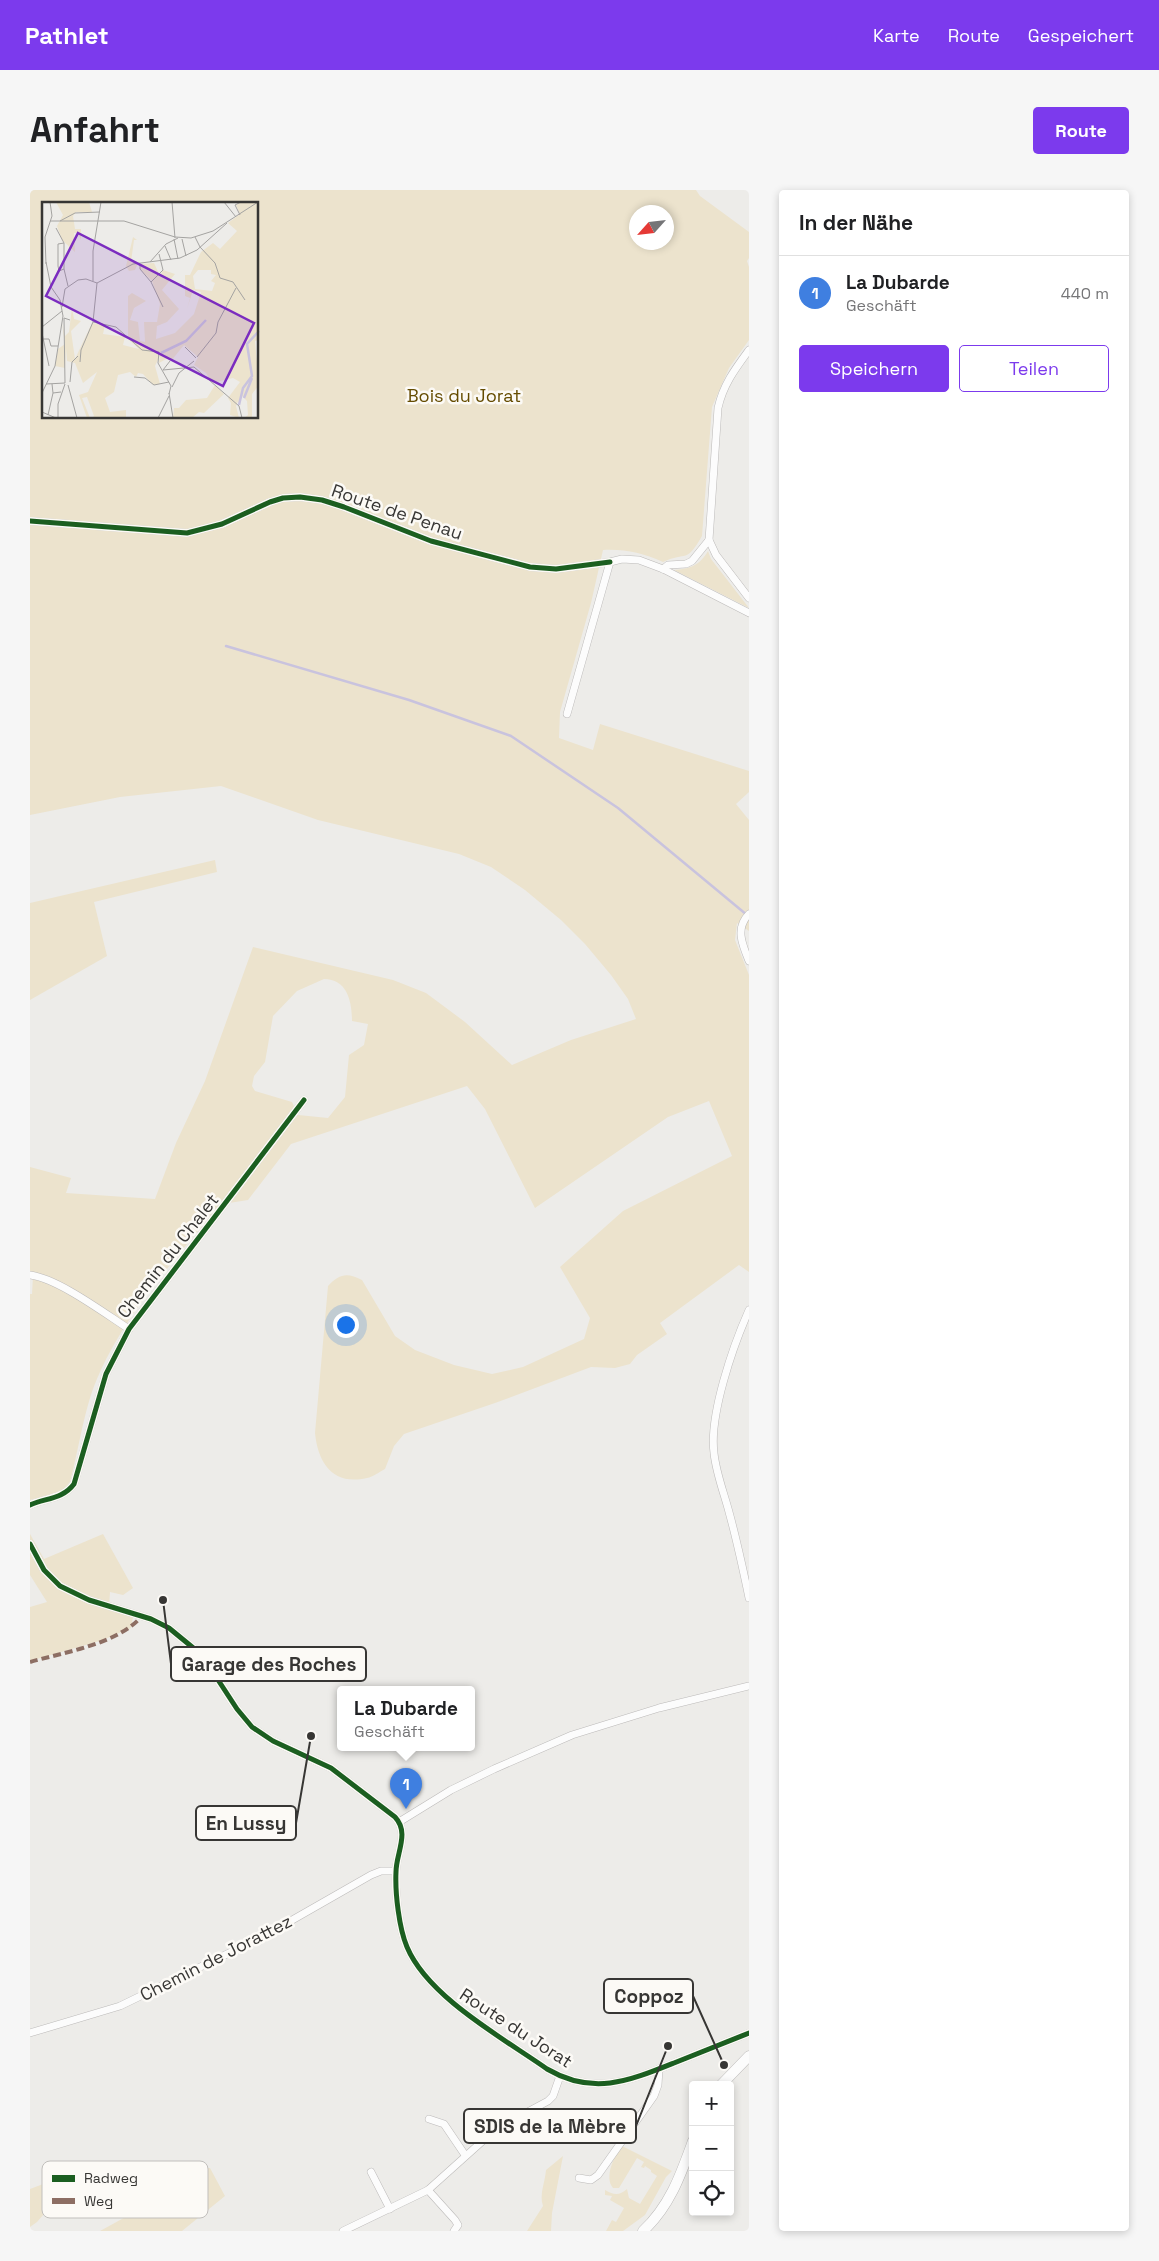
<!DOCTYPE html>
<html lang="de">
<meta charset="utf-8">
<style>
:root{--surface:#fff;--page:#f6f6f6;--text:#202124;--muted:#757577;--line:#e0e0e0;--accent:#7c3aed}
body{margin:0;font-family:"Space Grotesk",sans-serif;background:var(--page);color:var(--text)}
.controls{position:absolute;right:15px;bottom:15px;display:grid;overflow:hidden;border-radius:5px;box-shadow:0 2px 8px #0003}
.controls button{width:45px;height:45px;display:grid;place-items:center;padding:0;border:0;border-bottom:1px solid var(--line);background:var(--surface);color:var(--text);font:25px sans-serif}
.compass{position:absolute;left:599px;top:15px;width:45px;height:45px;border-radius:50%;background:var(--surface);box-shadow:0 2px 8px #0003;rotate:243deg}
.you{position:absolute;left:315px;top:1134px;width:18px;height:18px;margin:-12px;border:4px solid #fff;border-radius:50%;background:#1a73e8;box-shadow:0 0 0 8px #1a73e833}
.badge{display:grid;place-items:center;width:32px;height:32px;border-radius:50%;background:var(--accent);color:#fff;font-size:16px;font-weight:700}
.pin{position:absolute;translate:-50% -41px;filter:drop-shadow(0 1px 2px #0008)}
.pin::after{content:'';position:absolute;top:26px;width:18px;height:15px;background:inherit;clip-path:polygon(0 0,100% 0,50% 100%)}
.popup{position:absolute;left:307px;top:1496px;width:138px;height:65px;box-sizing:border-box;display:grid;place-content:center;border-radius:5px;background:var(--surface);filter:drop-shadow(0 1px 4px #0005);font-size:16px;white-space:nowrap;color:var(--muted)}
.popup b{font-size:19px;color:var(--text)}
.popup::after{content:'';position:absolute;left:50%;top:100%;margin-left:-10px;border:10px solid transparent;border-top-color:var(--surface)}
.list{margin:0;padding:0;list-style:none}
h2{display:flex;justify-content:space-between;align-items:center;height:65px;margin:0;padding:0 20px;font-size:21px}
h2 small{font-size:16px;font-weight:400;color:var(--muted)}
.list li{display:grid;grid-template-columns:32px 1fr auto;gap:15px;align-items:center;box-sizing:border-box;height:75px;padding:0 20px;border-top:1px solid var(--line)}
.list b{display:block;font-size:19px;white-space:nowrap}
.list p{margin:0;font-size:16px;white-space:nowrap;color:var(--muted)}
.list em{font-size:16px;font-style:normal;color:var(--muted)}
.actions{display:flex;gap:10px;padding:15px 20px}
.actions a{flex:1;padding:11px 0;border:1px solid var(--accent);border-radius:5px;text-align:center;font-size:18px;color:var(--accent)}
.actions .main{background:var(--accent);color:#fff}
.icon{flex:none;width:28px;height:28px;fill:none;stroke:currentColor;stroke-width:2;stroke-linecap:round;stroke-linejoin:round}
.map{position:relative;flex:none;width:719px;height:2041px;overflow:hidden;border-radius:5px}
header{display:flex;align-items:center;gap:30px;box-sizing:border-box;height:70px;padding:0 25px;background:var(--accent);color:#fff}
header strong{font-size:24px}
nav{display:flex;gap:28px;margin-inline-start:auto;font-size:18px}
.intro{display:flex;align-items:center;justify-content:space-between;box-sizing:border-box;height:120px;padding:0 30px}
h1{margin:0;font-size:35px}
.button{padding:12px 22px;border-radius:5px;background:var(--accent);color:#fff;font-size:18px;font-weight:700}
main{display:flex;gap:30px;padding:0 30px}
aside{flex:1;background:var(--surface);border-radius:5px;box-shadow:0 2px 8px #0003}
.map>svg:first-child{display:block}
.green{fill:#ece3cd;fill-rule:evenodd}
.lines{fill:none;stroke-linecap:round;stroke-linejoin:round}
.stream{stroke:#c9c3de;stroke-width:2.5}
.minor-casing{stroke:#bcbab9;stroke-width:8}
.secondary-casing{stroke:#bcbab9;stroke-width:11}
.minor{stroke:#fcfcfc;stroke-width:7}
.secondary{stroke:#fcfcfc;stroke-width:10}
.quiet{stroke:#8d6e63;stroke-width:4;stroke-dasharray:8 4;stroke-linecap:butt}
.cycleway-casing{stroke:#fcfaf6;stroke-width:8}
.cycleway{stroke:#1b5e20;stroke-width:5}
.labels{text-anchor:middle;stroke-width:5;stroke-linejoin:round;paint-order:stroke}
.park-label{font-size:18px;fill:#654c01;stroke:#fcfaf6}
.street-label{font-size:18px;fill:#373634;stroke:#fcfaf6}
.inset-river{fill:none;stroke:#c9c3de;stroke-width:2.5}
.inset-road{fill:none;stroke:#a4a3a1;stroke-width:1}
.view{fill:#7b2cbf;fill-opacity:0.15;stroke:#7b2cbf;stroke-width:2.5}
.inset-edge{fill:none;stroke:#373634;stroke-width:2.5}
.key{fill:#fcfaf6;stroke:#c1bfbc;stroke-width:1}
.key-label{font-size:14px;fill:#373634}
.leader{fill:none;stroke:#373634;stroke-width:2}
.callout-dot{fill:#373634;stroke:#fcfaf6;stroke-width:2}
.callout{fill:#fcfaf6;stroke:#373634;stroke-width:2}
.callout-label{font-size:19px;text-anchor:middle;font-weight:bold;fill:#373634}
</style>
<header>
<strong>Pathlet</strong>
<nav><a>Karte</a><a>Route</a><a>Gespeichert</a></nav>
</header>
<div class="intro"><h1>Anfahrt</h1><a class="button">Route</a></div>
<main>
<div class="map">
<svg width="719" height="2041" viewBox="0 0 719 2041">
<rect width="100%" height="100%" fill="#edece9"/>
<g class="green">
<path d="M 0,0 L 666,0 L 670,6 L 719,42 L 719,68 L 717,71 L 719,77 L 719,150 L 699,178 L 682,217 L 672,346 C 656,374 657,361 633,372 C 612,363 596,359 573,360 L 561,413 L 530,522 L 529,548 L 563,560 L 570,534 L 719,581 L 719,602 L 706,614 L 719,630 L 719,741 L 707,733 L 705,750 L 719,785 L 719,1082 L 709,1075 L 630,1133 L 637,1144 L 607,1165 L 600,1174 L 585,1178 L 561,1177 L 465,1213 L 374,1244 L 364,1256 L 355,1279 C 349,1282 343,1287 337,1288 C 303,1296 288,1273 285,1243 L 298,1096 C 309,1084 317,1082 332,1090 L 365,1146 L 385,1160 L 424,1175 L 462,1184 L 493,1177 L 554,1149 L 560,1128 L 530,1077 L 593,1021 L 702,966 L 679,911 L 638,927 L 505,1018 L 455,919 L 437,896 L 261,954 L 218,1010 L 199,1013 L 192,1011 C 149,1066 99,1118 70,1182 C 54,1216 50,1255 40,1292 L 31,1302 L 0,1310 L 0,1104 L 2,1104 L 3,1086 L 0,1085 L 0,977 L 41,988 L 36,1003 L 125,1009 L 146,953 L 175,891 L 223,757 L 363,790 L 396,803 L 435,832 L 482,875 L 541,850 L 606,829 L 598,809 L 581,785 L 555,754 L 531,730 L 495,700 L 461,677 L 429,664 L 288,630 L 191,596 L 90,607 L 0,625 ZM 14,14 L 228,14 L 228,228 L 14,228 ZM 606,22 L 636,22 L 636,52 L 606,52 ZM 294,789 C 317,789 322,811 322,831 L 338,834 L 334,855 L 319,865 L 315,907 L 298,928 L 268,925 L 262,912 L 225,901 L 222,896 L 224,886 L 235,872 L 243,826 L 267,801 Z"/>
<path d="M 678,361 L 681,369 L 719,418 L 644,380 C 660,379 670,375 678,361 Z"/>
<polygon points="185,670 187,682 64,712 77,766 0,810 0,713"/>
<polygon points="0,1344 14,1369 73,1344 103,1398 93,1405 80,1402 79,1417 103,1427 101,1438 73,1450 0,1471 0,1417 17,1412 0,1385"/>
<path d="M 592,1956 L 642,1981 L 636,1987 L 615,2025 L 593,2041 L 576,2041 L 582,2030 L 586,2032 L 594,2018 L 580,2010 L 582,2006 L 575,2005 L 575,2000 C 584,2005 589,2006 597,1999 L 599,2008 L 610,2014 L 627,1986 L 621,1982 L 621,1980 L 615,1976 L 614,1978 L 611,1977 L 614,1972 L 607,1968 L 589,1998 L 583,1998 C 574,1987 584,1966 592,1956 Z"/>
<path d="M 533,1966 L 522,2023 L 521,2041 L 497,2041 L 513,2016 C 509,2004 515,1993 516,1980 Z"/>
<polygon points="180,1978 195,2006 152,2041 70,2041 101,2024 149,1979"/>
<polygon points="50,1980 51,1994 28,2008 7,2032 0,2037 0,1999"/>
</g>
<g class="lines">
<polyline class="stream" points="196,456 379,510 481,546 588,618 717,725"/>
<defs>
<g id="minor">
<polyline points="0,331 157,343 192,334 240,312 253,308 270,307 292,310 314,317 401,351 500,377 526,379 580,372"/>
<polyline points="679,350 686,365 719,408"/>
<path d="M 633,379 L 638,375 L 656,374 L 662,371 L 679,350 L 688,218 C 693,195 705,179 719,160"/>
<polyline points="537,524 580,372 592,369 609,370 633,379 719,423"/>
<path d="M 719,724 C 705,738 712,754 719,771"/>
<path d="M 0,1085 C 29,1089 74,1123 99,1139"/>
<path d="M 719,1120 C 703,1156 679,1225 684,1263 C 686,1283 694,1303 699,1322 C 707,1351 713,1379 719,1408"/>
<path d="M 0,1315 C 16,1308 33,1309 44,1294 L 76,1184 L 99,1139 L 274,910"/>
<path d="M 0,1354 L 14,1380 L 30,1396 L 59,1410 L 121,1429 L 139,1438 L 167,1461 L 179,1476 L 207,1519 L 222,1537 L 243,1551 L 301,1578 L 365,1627 C 380,1643 366,1663 366,1682 C 365,1703 369,1738 377,1757 C 398,1807 473,1848 517,1879 C 563,1906 599,1891 644,1873 C 669,1863 694,1853 719,1843"/>
<polyline points="369,1632 421,1600 464,1579 542,1545 629,1518 719,1496"/>
<polyline points="0,1843 90,1816 236,1745 341,1685 351,1681 366,1681"/>
<polyline points="399,1929 414,1934 435,1965"/>
<polyline points="341,1982 360,2019"/>
<polyline points="549,1988 561,1990 568,1985 624,1906 628,1895 629,1879"/>
<polyline points="398,2000 425,2030 428,2035 424,2041"/>
<polyline points="313,2041 398,2000 466,1939 518,1911 523,1906 530,1886"/>
</g>
<g id="secondary">
<polyline points="691,1895 719,1866"/>
<path d="M 613,2041 C 640,2016 651,1984 663,1951"/>
</g>
</defs>
<use href="#minor" class="minor-casing"/>
<use href="#secondary" class="secondary-casing"/>
<use href="#minor" class="minor"/>
<use href="#secondary" class="secondary"/>
<path class="quiet" d="M 0,1472 C 35,1462 88,1454 112,1426"/>
<defs>
<g id="cycleway">
<polyline points="0,331 157,343 192,334 240,312 253,308 270,307 292,310 314,317 401,351 500,377 526,379 580,372"/>
<path d="M 0,1315 C 16,1308 33,1309 44,1294 L 76,1184 L 99,1139 L 274,910"/>
<path d="M 0,1354 L 14,1380 L 30,1396 L 59,1410 L 121,1429 L 139,1438 L 167,1461 L 179,1476 L 207,1519 L 222,1537 L 243,1551 L 301,1578 L 365,1627 C 380,1643 366,1663 366,1682 C 365,1703 369,1738 377,1757 C 398,1807 473,1848 517,1879 C 563,1906 599,1891 644,1873 C 669,1863 694,1853 719,1843"/>
</g>
</defs>
<use href="#cycleway" class="cycleway-casing"/>
<use href="#cycleway" class="cycleway"/>
</g>
<g class="labels">
<g class="park-label">
<text x="434" y="212">Bois du Jorat</text>
</g>
<g class="street-label">
<text transform="translate(367 322) rotate(19)" y="6">Route de Penau</text>
<text transform="translate(138 1066) rotate(-52)" y="6">Chemin du Chalet</text>
<text transform="translate(186 1768) rotate(-27)" y="6">Chemin de Jorattez</text>
<text transform="translate(486 1838) rotate(33)" y="6">Route du Jorat</text>
</g>
</g>
<g transform="translate(12 12)">
<rect width="216" height="216" fill="#edece9"/>
<path d="M 14,0 L 47,0 L 50,10 L 34,10 L 31,14 L 33,27 L 39,27 L 39,38 L 36,31 L 32,31 L 33,50 L 20,38 L 15,24 L 21,13 ZM 200,0 L 216,0 L 217,138 L 213,139 L 217,183 L 210,192 L 210,216 L 202,216 L 206,213 L 205,199 L 200,194 L 197,203 L 196,199 L 194,204 L 197,216 L 188,213 L 189,201 L 186,196 L 198,180 L 191,176 L 170,181 L 164,171 L 152,163 L 156,155 L 142,143 L 129,159 L 128,155 L 117,161 L 118,153 L 113,164 L 118,182 L 111,183 L 101,172 L 96,171 L 94,175 L 88,170 L 76,173 L 72,190 L 63,196 L 68,210 L 84,208 L 84,216 L 50,216 L 52,214 L 45,195 L 40,196 L 48,216 L 45,216 L 37,193 L 46,190 L 55,170 L 41,181 L 33,161 L 25,159 L 24,146 L 23,166 L 13,164 L 16,147 L 23,142 L 20,121 L 23,134 L 27,130 L 30,106 L 32,117 L 39,119 L 29,129 L 33,157 L 50,121 L 63,123 L 61,132 L 83,135 L 81,143 L 97,147 L 86,137 L 86,94 L 90,91 L 104,99 L 92,106 L 88,118 L 96,120 L 98,139 L 103,140 L 102,120 L 115,120 L 118,102 L 110,79 L 98,67 L 99,62 L 112,61 L 118,74 L 121,68 L 133,72 L 120,88 L 137,107 L 125,120 L 115,124 L 114,137 L 133,131 L 152,112 L 159,90 L 151,88 L 145,107 L 148,96 L 143,94 L 143,73 L 148,73 L 159,50 L 171,41 L 178,47 L 195,29 L 186,21 L 198,12 L 194,3 ZM 156,68 L 169,68 L 169,72 L 174,73 L 169,79 L 173,81 L 170,89 L 153,87 L 151,74 ZM 91,35 L 95,38 L 92,38 L 89,60 L 96,61 L 93,68 L 87,69 L 84,64 ZM 173,183 L 182,192 L 162,211 L 157,210 L 150,216 L 131,216 L 132,206 L 137,206 L 144,198 L 165,196 Z" fill="#ece3cd" fill-rule="evenodd"/>
<path class="inset-river" d="M 119,151 L 144,139 L 164,118M 202,196 L 210,176M 197,203 L 201,186 L 210,174 L 205,142 L 217,129"/>
<path class="inset-road" d="M 130,0 L 133,36M 182,0 L 194,15M 198,13 L 193,3 L 199,0M 8,19 L 82,19 L 133,35 L 149,36 L 171,29 L 216,0M 18,19 L 33,11 L 58,10M 14,26 L 22,41 L 22,67 L 26,84M 153,35 L 158,45 L 173,61 L 178,76 L 191,80 L 203,98M 132,37 L 136,57M 140,37 L 144,54M 123,44 L 129,58M 108,60 L 124,42 L 136,36M 4,62 L 3,35 L 10,14 L 8,0M 98,62 L 98,67 L 109,80 L 121,105M 22,67 L 17,69 L 16,64 L 16,42 L 22,41M 51,79 L 51,49 L 59,0M 109,80 L 121,68 L 117,52M 20,105 L 23,87 L 36,78 L 44,77 L 55,81 L 91,62 L 138,56 L 155,48 L 185,21M 51,120 L 74,125 L 100,148 L 117,150 L 116,161 L 129,184 L 127,192M 0,125 L 20,109M 0,131 L 7,164M 1,137 L 7,137 L 9,144 L 16,144M 143,145 L 154,156M 155,155 L 174,131 L 176,120 L 194,86M 128,159 L 121,168 L 152,165M 38,160 L 39,148 L 51,120 L 55,81M 152,165 L 197,204 L 200,216M 92,175 L 103,176 L 112,183 L 127,180M 28,180 L 30,160 L 36,154M 23,181 L 22,116 L 28,118M 4,182 L 23,181M 10,182 L 11,191 L 19,190M 26,183 L 35,216M 130,185 L 137,171 L 152,159M 0,191 L 13,164 L 21,114 L 18,98 L 9,85 L 4,60M 127,191 L 131,216M 0,210 L 14,216M 6,213 L 11,191M 16,216 L 16,202 L 23,182M 116,216 L 127,194"/>
<path class="view" d="M 36,31 L 212,121 L 181,184 L 4,94 Z"/>
<rect width="216" height="216" class="inset-edge"/>
</g>
<rect x="12" y="1971" width="166" height="57" rx="8" class="key"/>
<rect x="22" y="1985" width="23" height="7" fill="#1b5e20"/>
<rect x="22" y="2008" width="23" height="6" fill="#8d6e63"/>
<g class="key-label">
<text x="54" y="1993">Radweg</text>
<text x="54" y="2016">Weg</text>
</g>
<path class="leader" d="M133 1410L141 1474M281 1546L266 1633M694 1875L663 1806M638 1856L606 1936"/>
<g class="callout-dot">
<circle cx="133" cy="1410" r="5"/>
<circle cx="281" cy="1546" r="5"/>
<circle cx="694" cy="1875" r="5"/>
<circle cx="638" cy="1856" r="5"/>
</g>
<g class="callout">
<rect x="141" y="1457" width="195" height="34" rx="5"/>
<rect x="166" y="1616" width="100" height="34" rx="5"/>
<rect x="574" y="1789" width="89" height="34" rx="5"/>
<rect x="434" y="1919" width="172" height="34" rx="5"/>
</g>
<g class="callout-label">
<text x="239" y="1481">Garage des Roches</text>
<text x="216" y="1640">En Lussy</text>
<text x="619" y="1813">Coppoz</text>
<text x="520" y="1943">SDIS de la Mèbre</text>
</g>
</svg>
<div class="controls">
<button>+</button>
<button>−</button>
<button><svg class="icon" aria-label="locate" viewBox="0 0 24 24"><circle cx="12" cy="12" r="6"/><path d="M12 2v4M12 18v4M2 12h4M18 12h4"/></svg></button>
</div>
<svg class="compass" viewBox="-18 -18 36 36"><path d="M0-13l5 13h-10z" fill="#e53935"/><path d="M0 13l5-13h-10z" fill="#757577"/></svg>
<div class="you"></div>
<div class="pin badge" style="left:376px;top:1619px;background:#3f7fe0">1</div>
<div class="popup"><b>La Dubarde</b>Geschäft</div>
</div>
<aside>
<h2>In der Nähe<small></small></h2>
<ul class="list">
<li><span class="badge" style="background:#3f7fe0">1</span><div><b>La Dubarde</b><p>Geschäft</p></div><em>440 m</em></li>
</ul>
<div class="actions"><a class="main">Speichern</a><a>Teilen</a></div>
</aside>
</main>
